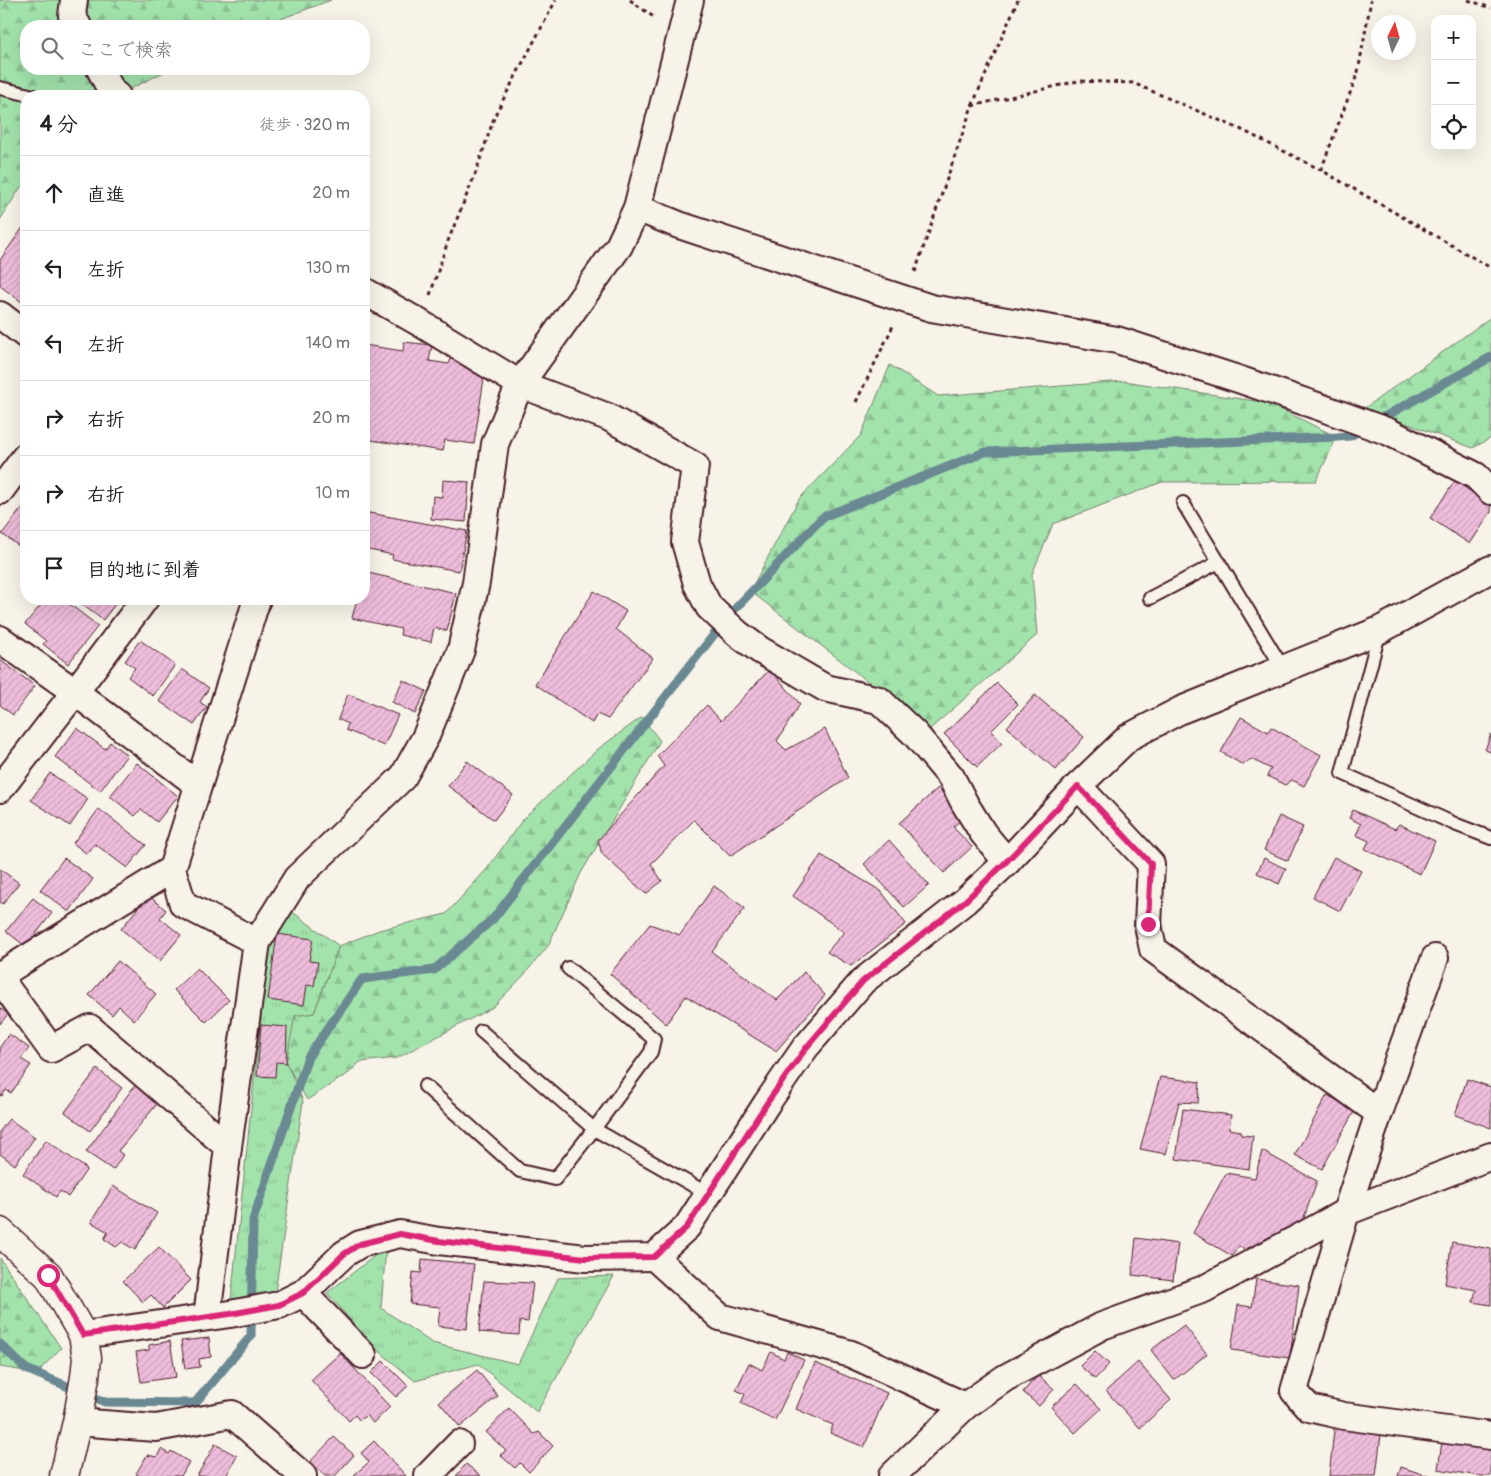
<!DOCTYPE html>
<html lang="ja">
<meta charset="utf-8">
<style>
:root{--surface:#fff;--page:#f6f6f6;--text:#202124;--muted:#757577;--line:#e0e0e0}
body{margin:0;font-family:Pangolin,"Klee One",sans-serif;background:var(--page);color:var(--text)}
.controls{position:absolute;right:15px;top:15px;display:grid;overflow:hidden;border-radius:10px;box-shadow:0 5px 20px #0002}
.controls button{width:45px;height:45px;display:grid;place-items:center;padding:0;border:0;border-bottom:1px solid var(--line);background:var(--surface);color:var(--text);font:25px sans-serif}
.compass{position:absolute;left:1371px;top:15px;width:45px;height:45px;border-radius:50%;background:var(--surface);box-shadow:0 5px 20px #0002;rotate:5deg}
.stop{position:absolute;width:15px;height:15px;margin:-11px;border:4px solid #db2777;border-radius:50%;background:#fff}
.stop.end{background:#db2777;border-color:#fff;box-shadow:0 1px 5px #0008}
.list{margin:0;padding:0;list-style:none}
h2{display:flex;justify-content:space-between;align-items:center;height:65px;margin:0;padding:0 20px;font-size:21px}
h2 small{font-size:16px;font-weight:400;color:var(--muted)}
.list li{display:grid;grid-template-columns:32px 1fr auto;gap:15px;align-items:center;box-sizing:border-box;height:75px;padding:0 20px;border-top:1px solid var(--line)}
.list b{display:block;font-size:19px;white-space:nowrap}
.list em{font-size:16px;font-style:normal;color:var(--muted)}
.icon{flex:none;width:28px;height:28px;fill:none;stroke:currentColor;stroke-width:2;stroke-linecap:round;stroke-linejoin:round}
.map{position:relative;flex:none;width:1491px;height:1476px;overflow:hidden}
.search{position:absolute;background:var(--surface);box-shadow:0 5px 20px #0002;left:20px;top:20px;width:350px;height:55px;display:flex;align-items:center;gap:12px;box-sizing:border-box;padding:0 18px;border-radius:20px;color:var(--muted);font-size:19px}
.panel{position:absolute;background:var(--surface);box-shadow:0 5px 20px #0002;left:20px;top:90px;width:350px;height:515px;border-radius:20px}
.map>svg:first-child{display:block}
.grass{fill:url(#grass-tufts);stroke:#76816c}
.forest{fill:url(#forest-firs);stroke:#76816c}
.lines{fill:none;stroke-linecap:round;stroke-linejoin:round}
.stream{stroke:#6a8992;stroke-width:9}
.building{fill:url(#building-hatch);stroke:#4a1f2b}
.service-casing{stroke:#4a1f2b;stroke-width:16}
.minor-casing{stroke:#4a1f2b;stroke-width:30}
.tertiary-casing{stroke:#4a1f2b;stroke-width:31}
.path{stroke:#4a1f2b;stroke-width:3;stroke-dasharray:4 4;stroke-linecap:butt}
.service{stroke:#f7f3e8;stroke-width:12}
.minor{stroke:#f7f3e8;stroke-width:26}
.tertiary{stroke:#f7f3e8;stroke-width:28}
.route{stroke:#db2777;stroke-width:6}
</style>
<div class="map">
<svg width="1491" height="1476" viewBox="0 0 1491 1476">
<defs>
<pattern id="grass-tufts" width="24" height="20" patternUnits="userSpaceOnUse" patternTransform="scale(1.25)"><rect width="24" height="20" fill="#a2e3ac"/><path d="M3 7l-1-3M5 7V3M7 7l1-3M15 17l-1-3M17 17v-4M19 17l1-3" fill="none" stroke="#8dc294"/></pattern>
<pattern id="forest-firs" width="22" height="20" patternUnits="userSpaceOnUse" patternTransform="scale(1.25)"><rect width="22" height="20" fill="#a2e3ac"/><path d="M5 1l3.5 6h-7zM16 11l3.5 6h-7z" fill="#8dc294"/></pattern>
<pattern id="building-hatch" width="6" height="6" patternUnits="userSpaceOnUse" patternTransform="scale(1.25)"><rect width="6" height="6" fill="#efbddc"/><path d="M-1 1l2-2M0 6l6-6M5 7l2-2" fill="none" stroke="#cea2bd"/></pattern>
</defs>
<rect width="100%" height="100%" fill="#f7f3e8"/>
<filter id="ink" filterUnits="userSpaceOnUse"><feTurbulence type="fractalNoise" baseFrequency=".02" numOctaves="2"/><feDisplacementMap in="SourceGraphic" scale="10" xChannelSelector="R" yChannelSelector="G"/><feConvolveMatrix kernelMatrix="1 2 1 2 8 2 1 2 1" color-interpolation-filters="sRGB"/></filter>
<g filter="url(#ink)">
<g class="grass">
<polygon points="283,905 339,946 314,1013 295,1016 288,1066 303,1101 275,1293 231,1300 268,947"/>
<polygon points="386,1247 381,1308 432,1343 518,1364 558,1278 614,1276 537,1412 478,1364 415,1381 373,1346 327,1293"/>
</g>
<g class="forest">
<polygon points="0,0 331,0 262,26 26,26 26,69 170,69 116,96 26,96 26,179 0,220"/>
<polygon points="1491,317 1491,438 1473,448 1365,408"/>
<polygon points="890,365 938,396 1124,381 1268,403 1337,437 1316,481 1162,482 1053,524 1032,574 1037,635 930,729 750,591 799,499 861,435"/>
<polygon points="642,717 660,741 581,873 548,946 523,976 493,1007 397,1058 360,1062 349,1073 307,1100 286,1063 295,1016 314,1013 339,946 379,930 446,914 487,869 523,819 598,749"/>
<polygon points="0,1258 61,1348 37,1373 0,1367"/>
</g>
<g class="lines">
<g class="stream">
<polyline points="1375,422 1491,357"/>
<polyline points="0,1344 26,1369 105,1402 195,1403 251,1336 253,1220 308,1057 362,979 434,970 493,919 730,614 823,517 985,452 1337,437 1350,436 1364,428"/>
</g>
</g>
<g class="building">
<polygon points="26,223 26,305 0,286 0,260"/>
<polygon points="404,342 432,345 429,361 449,364 453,354 485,372 474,444 445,440 443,451 364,439 364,345 403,351"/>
<polygon points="443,480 469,482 466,522 431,519 433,496 442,497"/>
<polygon points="1455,481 1491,505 1491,512 1470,544 1430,518"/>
<polygon points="25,504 26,505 26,551 2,534"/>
<polygon points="364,512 467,531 459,571 392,559 393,555 364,549"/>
<polygon points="364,572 456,593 447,631 434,628 431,642 400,635 401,629 352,618 357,599 364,599"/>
<polygon points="594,591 626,611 616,629 653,658 608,719 597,714 592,723 535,684"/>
<polygon points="46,599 63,599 98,626 68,664 43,644 46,641 25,624"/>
<polygon points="74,599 119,599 103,620"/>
<polygon points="140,640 175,665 153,696 128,677 135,668 125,661"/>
<polygon points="0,660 35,686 13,715 0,705"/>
<polygon points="182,669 209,688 200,702 207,707 194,725 159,701"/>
<polygon points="770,669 800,704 777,741 786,750 825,729 848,778 730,856 694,820 651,864 662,881 646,894 602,854 598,840 664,766 657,756 707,705 721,721"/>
<polygon points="403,680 426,691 415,714 392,702"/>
<polygon points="997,683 1018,704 991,731 1002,743 977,767 944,734"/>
<polygon points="348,694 398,715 384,746 346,730 348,724 338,719"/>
<polygon points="1035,695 1084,737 1056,770 1007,727"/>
<polygon points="1241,717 1268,732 1271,727 1321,755 1304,786 1292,780 1285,785 1267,776 1271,769 1251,759 1243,765 1221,752"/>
<polygon points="77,728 105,749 110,742 127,755 100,791 55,757"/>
<polygon points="1491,734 1491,752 1485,750"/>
<polygon points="467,761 513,795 494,820 448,786"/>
<polygon points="137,763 178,796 157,822 141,809 135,816 110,796"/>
<polygon points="50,773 88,799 70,826 31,800"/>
<polygon points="938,788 964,817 953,827 972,847 944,873 899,823"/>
<polygon points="99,809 146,845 127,868 95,844 87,854 73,843"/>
<polygon points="1353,810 1395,829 1399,824 1435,841 1420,874 1365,849 1369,841 1356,835 1361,824 1349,818"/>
<polygon points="1279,816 1303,827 1288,861 1264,850"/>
<polygon points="889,840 929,885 904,907 864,864"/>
<polygon points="821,855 881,891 906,924 851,966 827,952 844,932 793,896"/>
<polygon points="1334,857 1361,871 1340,911 1313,897"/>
<polygon points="64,858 93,879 69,912 40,890"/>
<polygon points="1264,858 1286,869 1279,884 1257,873"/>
<polygon points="0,869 19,883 3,904 0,902"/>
<polygon points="714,886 745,908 712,952 777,1000 804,972 825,995 776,1051 686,996 666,1024 610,974 650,924 680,935"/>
<polygon points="148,895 166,910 160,918 181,935 160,961 121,929"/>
<polygon points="33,898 52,913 26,947 6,931"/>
<polygon points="277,934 313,939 309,961 318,962 314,986 307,985 304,1005 268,1000"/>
<polygon points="118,961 156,994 134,1020 119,1006 112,1015 89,995"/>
<polygon points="197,968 229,1000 206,1022 174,990"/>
<polygon points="0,1008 8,1014 0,1024"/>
<polygon points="261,1025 287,1027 286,1063 276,1062 275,1077 257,1076"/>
<polygon points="9,1034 29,1048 21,1059 31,1065 11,1093 6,1090 2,1096 0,1095 0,1047"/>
<polygon points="97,1069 122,1088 90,1131 65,1112"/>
<polygon points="1160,1077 1200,1082 1198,1103 1179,1102 1166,1154 1140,1149"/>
<polygon points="1467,1079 1491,1087 1491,1128 1455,1115"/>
<polygon points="135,1085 158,1103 118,1151 123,1155 113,1170 86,1152"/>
<polygon points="1327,1095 1355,1110 1322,1169 1295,1155"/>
<polygon points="1183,1109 1231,1115 1229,1129 1241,1131 1241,1135 1253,1136 1249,1169 1176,1159"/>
<polygon points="9,1119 35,1137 15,1165 0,1154 0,1131"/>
<polygon points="46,1140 87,1169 68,1197 60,1191 56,1197 23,1174"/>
<polygon points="1262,1151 1317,1181 1303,1220 1244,1250 1239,1246 1232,1256 1193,1233 1226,1173 1255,1178"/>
<polygon points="113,1186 157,1213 135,1250 122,1242 116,1247 104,1239 108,1232 91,1222"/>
<polygon points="1136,1238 1178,1244 1173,1280 1132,1275"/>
<polygon points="1452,1242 1491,1249 1491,1305 1473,1302 1476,1290 1445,1284"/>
<polygon points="159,1247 191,1280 163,1308 151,1295 143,1302 123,1281"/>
<polygon points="422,1259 474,1264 467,1329 438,1326 440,1307 410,1304 413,1272 421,1273"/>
<polygon points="1256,1279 1299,1285 1290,1358 1231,1350 1238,1305 1252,1307"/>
<polygon points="484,1281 533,1283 528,1322 520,1321 519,1335 479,1332"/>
<polygon points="1184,1325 1207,1354 1174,1380 1151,1350"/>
<polygon points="209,1338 211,1357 199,1359 200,1367 185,1369 181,1341"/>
<polygon points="170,1341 176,1377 141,1382 136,1352 149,1350 149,1345"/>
<polygon points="1095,1351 1109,1364 1095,1379 1080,1366"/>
<polygon points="771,1352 784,1359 787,1352 804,1360 775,1420 741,1403 745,1394 736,1390 749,1363 762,1370"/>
<polygon points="340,1353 390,1407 373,1423 366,1415 360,1421 355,1415 349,1421 311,1380"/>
<polygon points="383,1361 408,1386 396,1397 371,1373"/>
<polygon points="1138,1362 1171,1400 1140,1428 1106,1391"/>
<polygon points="815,1363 887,1393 864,1447 830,1433 833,1425 796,1409"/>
<polygon points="477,1370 498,1396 460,1427 439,1402"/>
<polygon points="1038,1375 1054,1389 1039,1406 1023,1392"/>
<polygon points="1077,1384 1101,1409 1075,1433 1051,1407"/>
<polygon points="509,1408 534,1434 539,1432 553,1446 529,1472 520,1463 515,1468 500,1455 506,1451 486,1432"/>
<polygon points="1335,1421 1382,1426 1376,1476 1329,1476"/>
<polygon points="1443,1435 1491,1443 1491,1476 1479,1476 1438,1469"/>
<polygon points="334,1437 354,1455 335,1476 325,1476 310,1462"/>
<polygon points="374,1441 406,1476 353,1476 369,1462 361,1453"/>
<polygon points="215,1444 237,1456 226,1476 197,1476"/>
<polygon points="161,1449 169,1454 171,1451 189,1462 181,1476 139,1476 136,1474 147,1455 157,1457"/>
<polygon points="466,1464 481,1476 456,1476"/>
<polygon points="1401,1467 1428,1476 1398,1476"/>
</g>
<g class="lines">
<defs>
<g id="service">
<polyline points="0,88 34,96"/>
<polyline points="1183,503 1284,670"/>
<polyline points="1150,598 1219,562"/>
<polyline points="1380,630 1342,773 1457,825 1491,838"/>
<polyline points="481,1031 594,1129 708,1194"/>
<polyline points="425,1086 520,1171 555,1179 594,1129 651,1052 654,1039 568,968"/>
</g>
<g id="minor">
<polyline points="74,0 72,16 78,26"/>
<polyline points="100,69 112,92 117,96"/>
<polyline points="637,208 679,225 931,308 1117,340 1238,379 1320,407 1389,432 1476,476 1491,491"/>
<polyline points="364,291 420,323 520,384 608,417 695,466 685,542 697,584 709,607 738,634 760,650 825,688 879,700 915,734 951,777 965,804 983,833 1007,862"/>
<polyline points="0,315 26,335"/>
<polyline points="0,491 26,456"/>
<polyline points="0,639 75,692 198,785"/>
<polyline points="1078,786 1151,864 1148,925 1153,949 1379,1113"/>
<polyline points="0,789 75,692 145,599"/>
<polyline points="257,942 297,878 403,777 426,736 461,650 476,583 495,444 520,384 619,246 637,208 690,0"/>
<polyline points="1435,958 1379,1113 1346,1212 1294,1391 1309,1408 1344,1416 1491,1436"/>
<polyline points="0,975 172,869"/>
<polyline points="0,979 51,1049 90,1028 228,1147"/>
<polyline points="654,1257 720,1317 851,1354 965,1406"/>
<polyline points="303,1293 363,1355"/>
<polyline points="207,1317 228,1147 257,942 183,904 172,869 257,599"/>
<polyline points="83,1335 230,1314 279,1305 303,1293 344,1254 360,1244 400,1234 439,1241 585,1258 654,1257 687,1227 767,1103 805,1048 863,981 965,901 1007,862 1078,786 1129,737 1181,710 1380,630 1491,569"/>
<polyline points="77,1422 156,1428 232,1414 303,1476"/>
<polyline points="428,1476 459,1444"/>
<polyline points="892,1476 965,1406 1005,1378 1102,1326 1204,1289 1346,1212 1491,1156"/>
</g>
<polyline id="tertiary" points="0,1232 48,1275 83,1335 87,1358 85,1377 77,1422 64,1476"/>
</defs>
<use href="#service" class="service-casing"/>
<use href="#minor" class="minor-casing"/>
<use href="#tertiary" class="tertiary-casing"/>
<g class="path">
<polyline points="630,0 655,18"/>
<polyline points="1468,0 1491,8"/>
<polyline points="972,106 1078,81 1133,83 1242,130 1321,170 1491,268"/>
<polyline points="1321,170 1358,72 1371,0"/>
<polyline points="915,272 972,106 1018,0"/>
<polyline points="430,295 448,241 476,172 495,115 556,0"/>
<polyline points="856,402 893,326"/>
</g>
<use href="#service" class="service"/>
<use href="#minor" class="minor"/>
<use href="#tertiary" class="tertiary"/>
</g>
</g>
<g class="lines" filter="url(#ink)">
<polyline class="route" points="48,1275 83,1335 230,1314 279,1305 303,1293 344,1254 360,1244 400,1234 439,1241 585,1258 654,1257 687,1227 767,1103 806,1048 863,981 965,901 1006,862 1078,786 1151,864 1148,924"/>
</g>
</svg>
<div class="controls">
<button>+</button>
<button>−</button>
<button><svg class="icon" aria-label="locate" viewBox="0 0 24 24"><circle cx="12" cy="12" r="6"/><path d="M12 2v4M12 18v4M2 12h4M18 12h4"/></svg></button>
</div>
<svg class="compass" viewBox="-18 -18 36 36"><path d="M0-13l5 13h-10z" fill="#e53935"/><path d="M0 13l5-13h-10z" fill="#757577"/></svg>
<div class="stop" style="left:48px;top:1275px"></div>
<div class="stop end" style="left:1148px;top:924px"></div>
<div class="search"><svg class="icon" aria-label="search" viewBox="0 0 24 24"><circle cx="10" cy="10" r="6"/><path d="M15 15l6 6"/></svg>ここで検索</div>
<section class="panel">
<h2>4 分<small>徒歩 · 320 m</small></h2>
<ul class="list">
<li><svg class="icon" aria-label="ahead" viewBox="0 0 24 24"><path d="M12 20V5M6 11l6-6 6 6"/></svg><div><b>直進</b></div><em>20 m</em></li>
<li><svg class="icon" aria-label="left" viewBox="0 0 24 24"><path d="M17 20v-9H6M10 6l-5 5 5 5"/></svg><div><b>左折</b></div><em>130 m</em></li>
<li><svg class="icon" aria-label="left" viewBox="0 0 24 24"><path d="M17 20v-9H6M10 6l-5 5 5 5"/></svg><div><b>左折</b></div><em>140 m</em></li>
<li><svg class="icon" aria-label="right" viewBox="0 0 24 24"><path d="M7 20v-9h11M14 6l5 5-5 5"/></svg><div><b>右折</b></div><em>20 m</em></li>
<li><svg class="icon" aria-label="right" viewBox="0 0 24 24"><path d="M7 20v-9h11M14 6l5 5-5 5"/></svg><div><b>右折</b></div><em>10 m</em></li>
<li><svg class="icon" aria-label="arrive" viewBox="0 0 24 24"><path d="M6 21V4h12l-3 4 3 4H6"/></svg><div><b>目的地に到着</b></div></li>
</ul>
</section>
</div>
